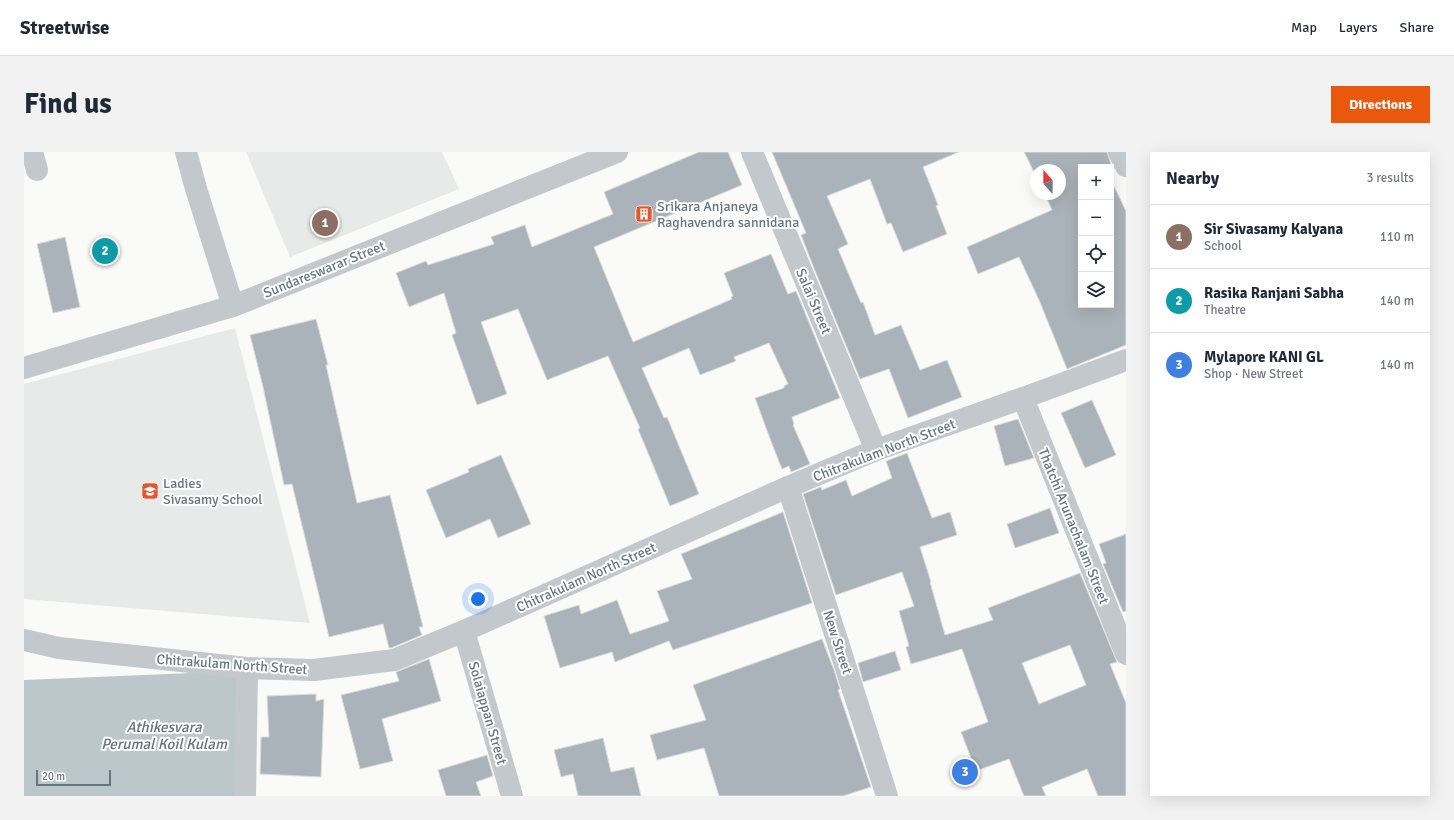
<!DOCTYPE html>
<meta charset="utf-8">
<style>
:root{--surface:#fff;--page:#f2f2f3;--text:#1f2937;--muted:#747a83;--line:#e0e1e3;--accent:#ea580c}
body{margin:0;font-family:Signika,sans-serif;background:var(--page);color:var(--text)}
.controls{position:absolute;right:12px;top:12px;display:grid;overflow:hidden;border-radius:0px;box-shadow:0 4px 16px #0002}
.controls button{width:36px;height:36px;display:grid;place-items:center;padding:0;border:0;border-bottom:1px solid var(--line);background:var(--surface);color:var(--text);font:20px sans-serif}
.compass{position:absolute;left:1006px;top:12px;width:36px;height:36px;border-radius:50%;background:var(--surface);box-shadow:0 4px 16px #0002;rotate:339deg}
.scale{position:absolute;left:12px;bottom:10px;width:75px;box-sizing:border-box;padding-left:4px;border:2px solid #657683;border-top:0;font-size:11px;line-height:14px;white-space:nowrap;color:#657683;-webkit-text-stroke:3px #fff;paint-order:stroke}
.you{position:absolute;left:454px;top:447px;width:14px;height:14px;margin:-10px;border:3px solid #fff;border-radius:50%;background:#1a73e8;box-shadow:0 0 0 6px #1a73e833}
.badge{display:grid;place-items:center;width:26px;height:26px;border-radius:50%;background:var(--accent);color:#fff;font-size:13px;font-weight:700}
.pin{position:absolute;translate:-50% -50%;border:2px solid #fff;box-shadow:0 1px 4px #0006}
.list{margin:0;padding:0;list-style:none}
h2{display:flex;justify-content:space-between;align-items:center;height:52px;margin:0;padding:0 16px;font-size:17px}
h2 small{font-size:13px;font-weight:400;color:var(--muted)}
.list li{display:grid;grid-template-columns:26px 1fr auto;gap:12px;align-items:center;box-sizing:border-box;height:64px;padding:0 16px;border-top:1px solid var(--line)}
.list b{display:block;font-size:15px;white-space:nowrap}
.list p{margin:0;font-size:13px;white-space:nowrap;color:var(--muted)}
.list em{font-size:13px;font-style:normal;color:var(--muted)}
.icon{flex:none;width:22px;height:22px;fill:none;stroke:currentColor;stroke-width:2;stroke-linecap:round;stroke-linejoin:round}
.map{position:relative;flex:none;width:1102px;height:644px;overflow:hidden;border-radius:0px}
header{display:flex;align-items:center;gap:24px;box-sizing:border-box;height:56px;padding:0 20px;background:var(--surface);border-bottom:1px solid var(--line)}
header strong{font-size:19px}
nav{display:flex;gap:22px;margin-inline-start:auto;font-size:14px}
.intro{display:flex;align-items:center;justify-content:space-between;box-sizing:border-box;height:96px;padding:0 24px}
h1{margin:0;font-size:28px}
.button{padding:10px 18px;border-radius:0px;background:var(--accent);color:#fff;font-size:14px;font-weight:700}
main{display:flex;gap:24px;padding:0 24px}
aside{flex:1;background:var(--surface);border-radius:0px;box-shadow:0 4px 16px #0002}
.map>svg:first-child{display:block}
.built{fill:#e8e9e9}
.water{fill:#bbc7cb}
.building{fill:#aab3b9;stroke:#dcdcda;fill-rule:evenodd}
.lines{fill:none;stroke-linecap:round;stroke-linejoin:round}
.minor{stroke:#c3c8cc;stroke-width:22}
.labels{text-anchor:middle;stroke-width:4;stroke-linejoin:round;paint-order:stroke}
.poi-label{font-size:14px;fill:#657683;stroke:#fff;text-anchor:start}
.street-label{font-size:14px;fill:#657683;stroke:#fff}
.water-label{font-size:15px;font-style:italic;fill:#60757c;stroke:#fff}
</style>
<header>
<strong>Streetwise</strong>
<nav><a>Map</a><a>Layers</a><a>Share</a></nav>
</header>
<div class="intro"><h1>Find us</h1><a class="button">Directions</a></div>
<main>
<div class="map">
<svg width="1102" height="644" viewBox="0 0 1102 644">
<rect width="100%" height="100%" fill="#fafaf8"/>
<g class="built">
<polygon points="222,0 418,0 435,37 266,105"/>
<polygon points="211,176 286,471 0,447 0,232"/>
</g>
<polygon class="water" points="216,519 213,644 0,644 0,528"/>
<g class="building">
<polygon points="675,0 704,0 718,33 570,95 609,190 708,147 707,145 709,144 700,121 747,102 764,142 772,139 816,246 768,265 770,272 769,273 786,312 767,320 765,314 758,317 748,292 731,246 760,236 760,234 764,232 745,191 710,205 712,209 676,223 665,196 618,216 640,266 643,265 675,342 646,354 614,277 616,276 584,204 523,228 494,157 457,170 483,242 453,253 428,183 432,181 420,141 385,155 372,121 402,109 404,113 470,92 467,85 501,73 508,95 589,62 580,40"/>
<polygon points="748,0 935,0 899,15 914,53 912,54 923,82 879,100 867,71 863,72 846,27 803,44 824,92 814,97 837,151 839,150 851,183 877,173 896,218 923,208 938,245 884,266 865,217 836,227 789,114 777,83 782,81"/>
<polygon points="1000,0 1083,0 1087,12 1081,15 1057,15 1057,153 1087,153 1087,28 1102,59 1102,193 1043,217 1015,148 995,105 954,122 943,95 1028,58 1021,42 1036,42 1036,18 1012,18 1012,24"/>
<polygon points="41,85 56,155 29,161 13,92"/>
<polygon points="292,167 304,213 302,213 333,351 366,343 399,475 395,475 398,483 367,496 365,496 359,472 305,485 268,332 260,333 239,235 226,183"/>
<polygon points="1068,248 1092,303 1061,316 1037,261"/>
<polygon points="994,267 1010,306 981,314 970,274"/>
<path d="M 883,301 L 908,366 L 926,360 L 933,383 L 896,395 L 907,430 L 906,430 L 921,483 L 969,468 L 964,456 L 1056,421 L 1093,510 L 1086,512 L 1102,551 L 1102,644 L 1074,644 L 1063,617 L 1018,635 L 1022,644 L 1000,644 L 985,607 L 952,619 L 937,580 L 964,570 L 938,497 L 887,512 L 882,495 L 885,494 L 875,459 L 890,454 L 878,420 L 812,443 L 779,342 L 797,335 L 798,338 L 822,328 L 828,344 L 868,326 L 862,309 ZM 1046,493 L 1062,533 L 1015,552 L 998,511 Z"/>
<polygon points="477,303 507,372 474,386 466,367 422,386 402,338 445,320 444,317"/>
<polygon points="1026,356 1035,381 991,396 983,372"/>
<polygon points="759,360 788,451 649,498 645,489 591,510 588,500 536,516 520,464 555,453 557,462 593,448 606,482 645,469 633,439 668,427 657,402"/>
<polygon points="1102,382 1102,459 1099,460 1079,412 1082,411 1075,392"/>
<polygon points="798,487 810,518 816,537 814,538 847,635 819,644 695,644 680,596 633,608 626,583 682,568 669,533"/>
<polygon points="871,499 877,518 839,530 834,511"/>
<polygon points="405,507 417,549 358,567 369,609 336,617 317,543 375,529 372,520"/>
<polygon points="292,542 292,549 300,547 297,625 236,622 237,585 245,585 243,544"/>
<polygon points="579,586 587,620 610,615 617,644 554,644 549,622 537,625 530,598"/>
<polygon points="463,603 469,624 452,630 457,644 422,644 414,618"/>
</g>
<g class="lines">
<g class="minor">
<polyline points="8,0 13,18"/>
<polyline points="162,0 173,40 209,154"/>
<polyline points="728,0 852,298"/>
<polyline points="1095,0 1102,14"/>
<polyline points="0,216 209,154 593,0"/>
<polyline points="999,246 1102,502"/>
<polyline points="764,335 863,644"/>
<polyline points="440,479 488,644"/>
<polyline points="0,488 35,496 223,516 290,518 370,508 440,479 764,335 852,298 999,246 1102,208"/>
<polyline points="221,644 223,516"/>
</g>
</g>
<defs>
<symbol id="building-square" viewBox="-11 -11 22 22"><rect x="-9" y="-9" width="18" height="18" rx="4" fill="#e4572e" stroke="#fff"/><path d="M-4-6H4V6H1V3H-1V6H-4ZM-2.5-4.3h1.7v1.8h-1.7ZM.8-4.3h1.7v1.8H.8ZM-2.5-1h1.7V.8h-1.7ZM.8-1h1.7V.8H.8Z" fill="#fff"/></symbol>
<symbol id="school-square" viewBox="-11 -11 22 22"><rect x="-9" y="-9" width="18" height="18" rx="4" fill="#e4572e" stroke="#fff"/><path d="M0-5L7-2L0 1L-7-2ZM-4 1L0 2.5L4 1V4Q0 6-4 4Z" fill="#fff"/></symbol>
</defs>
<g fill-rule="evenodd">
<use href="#building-square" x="610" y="52" width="20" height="20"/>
<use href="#school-square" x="116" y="329" width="20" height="20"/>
</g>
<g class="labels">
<g class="poi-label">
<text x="633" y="59">Srikara Anjaneya<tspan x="633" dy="16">Raghavendra sannidana</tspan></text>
<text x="139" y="336">Ladies<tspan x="139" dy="16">Sivasamy School</tspan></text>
</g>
<g class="street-label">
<text transform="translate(300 117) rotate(-22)" y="5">Sundareswarar Street</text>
<text transform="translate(790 149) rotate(67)" y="5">Salai Street</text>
<text transform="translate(860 298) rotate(-21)" y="5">Chitrakulam North Street</text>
<text transform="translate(1050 374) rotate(68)" y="5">Thatchi Arunachalam Street</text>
<text transform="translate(562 425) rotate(-24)" y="5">Chitrakulam North Street</text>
<text transform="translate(814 490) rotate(72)" y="5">New Street</text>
<text transform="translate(208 512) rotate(4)" y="5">Chitrakulam North Street</text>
<text transform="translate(464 561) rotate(74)" y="5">Solaiappan Street</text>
</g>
<g class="water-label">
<text x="140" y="580">Athikesvara<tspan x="140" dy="17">Perumal Koil Kulam</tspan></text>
</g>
</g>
</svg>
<div class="controls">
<button>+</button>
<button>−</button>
<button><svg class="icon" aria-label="locate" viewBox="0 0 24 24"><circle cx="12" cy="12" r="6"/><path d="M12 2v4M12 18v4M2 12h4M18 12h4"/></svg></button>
<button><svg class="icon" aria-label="layers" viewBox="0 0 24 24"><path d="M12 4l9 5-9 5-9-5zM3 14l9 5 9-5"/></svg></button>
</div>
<svg class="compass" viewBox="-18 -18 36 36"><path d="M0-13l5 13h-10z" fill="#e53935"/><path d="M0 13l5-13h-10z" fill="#747a83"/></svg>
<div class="scale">20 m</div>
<div class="you"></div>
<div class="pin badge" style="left:301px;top:71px;background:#8d6e63">1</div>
<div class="pin badge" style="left:81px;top:99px;background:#0f9aa8">2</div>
<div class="pin badge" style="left:941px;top:620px;background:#3f7fe0">3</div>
</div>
<aside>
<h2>Nearby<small>3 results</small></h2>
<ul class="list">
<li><span class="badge" style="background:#8d6e63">1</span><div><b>Sir Sivasamy Kalyana</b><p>School</p></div><em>110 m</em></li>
<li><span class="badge" style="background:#0f9aa8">2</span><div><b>Rasika Ranjani Sabha</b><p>Theatre</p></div><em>140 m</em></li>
<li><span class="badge" style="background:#3f7fe0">3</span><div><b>Mylapore KANI GL</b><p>Shop · New Street</p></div><em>140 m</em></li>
</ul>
</aside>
</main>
